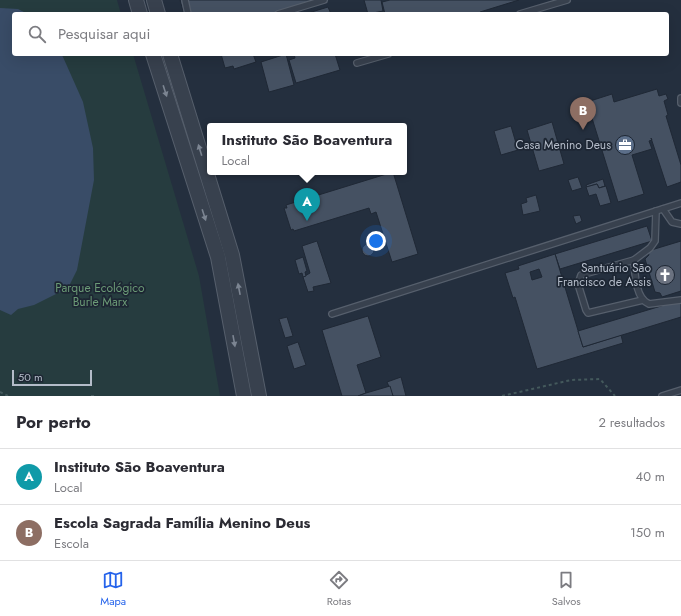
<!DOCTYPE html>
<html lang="pt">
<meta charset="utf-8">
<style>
:root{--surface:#fff;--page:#f2f2f3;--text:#2b2b33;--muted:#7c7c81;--line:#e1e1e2;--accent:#2563eb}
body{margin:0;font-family:Jost,sans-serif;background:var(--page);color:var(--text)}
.scale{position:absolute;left:12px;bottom:10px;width:80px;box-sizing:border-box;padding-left:4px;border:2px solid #b4bcc9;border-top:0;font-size:11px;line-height:14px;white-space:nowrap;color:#b4bcc9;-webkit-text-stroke:3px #1d2633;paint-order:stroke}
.you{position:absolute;left:376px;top:241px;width:14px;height:14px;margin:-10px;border:3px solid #fff;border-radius:50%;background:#1a73e8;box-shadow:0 0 0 6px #1a73e833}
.badge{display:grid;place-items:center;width:26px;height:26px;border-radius:50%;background:var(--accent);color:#fff;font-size:13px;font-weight:700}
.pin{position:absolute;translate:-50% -33px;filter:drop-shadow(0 1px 2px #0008)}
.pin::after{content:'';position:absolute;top:21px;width:14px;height:12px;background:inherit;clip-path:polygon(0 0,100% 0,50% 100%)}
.popup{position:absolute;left:207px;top:123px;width:200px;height:52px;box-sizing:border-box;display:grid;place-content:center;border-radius:4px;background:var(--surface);filter:drop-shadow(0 1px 3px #0005);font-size:13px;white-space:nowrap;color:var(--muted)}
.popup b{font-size:15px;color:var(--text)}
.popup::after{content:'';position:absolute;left:50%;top:100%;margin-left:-8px;border:8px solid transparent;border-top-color:var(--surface)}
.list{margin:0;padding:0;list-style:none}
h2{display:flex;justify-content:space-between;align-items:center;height:52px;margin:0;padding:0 16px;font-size:17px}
h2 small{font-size:13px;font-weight:400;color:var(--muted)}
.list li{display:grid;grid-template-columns:26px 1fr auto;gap:12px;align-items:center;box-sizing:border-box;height:56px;padding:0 16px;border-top:1px solid var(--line)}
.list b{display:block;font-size:15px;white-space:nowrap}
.list p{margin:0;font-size:13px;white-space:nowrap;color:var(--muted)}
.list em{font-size:13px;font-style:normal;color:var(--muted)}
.icon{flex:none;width:22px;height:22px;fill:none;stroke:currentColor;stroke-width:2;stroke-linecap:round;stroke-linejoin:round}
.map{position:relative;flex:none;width:681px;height:396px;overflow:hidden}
.search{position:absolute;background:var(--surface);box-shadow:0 4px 16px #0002;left:12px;right:12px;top:12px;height:44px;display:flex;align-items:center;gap:10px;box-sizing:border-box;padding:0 14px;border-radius:4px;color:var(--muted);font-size:15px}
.sheet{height:164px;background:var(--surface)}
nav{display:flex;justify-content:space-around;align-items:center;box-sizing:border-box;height:56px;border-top:1px solid var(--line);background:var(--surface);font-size:11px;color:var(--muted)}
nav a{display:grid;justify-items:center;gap:2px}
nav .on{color:var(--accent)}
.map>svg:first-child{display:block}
.green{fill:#263c3f}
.water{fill:#394c67}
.building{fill:#455162;stroke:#1f2835;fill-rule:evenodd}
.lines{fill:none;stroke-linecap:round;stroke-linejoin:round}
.service-casing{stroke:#565f6c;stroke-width:8}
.tertiary-casing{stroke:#565f6c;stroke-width:16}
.path{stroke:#44595c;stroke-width:2;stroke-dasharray:3 3;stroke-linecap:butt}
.service{stroke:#38414e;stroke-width:5.5}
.tertiary{stroke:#38414e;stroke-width:14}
.oneway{fill:#7c8592}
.labels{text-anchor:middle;stroke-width:3.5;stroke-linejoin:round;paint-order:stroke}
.poi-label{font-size:12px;fill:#b4bcc9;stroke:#1d2633;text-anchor:end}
.park-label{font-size:12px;fill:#6b9a76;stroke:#1d2633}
</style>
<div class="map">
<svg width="681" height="396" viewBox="0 0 681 396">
<rect width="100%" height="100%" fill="#242f3e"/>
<polygon class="green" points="0,0 117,0 121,14 14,14 14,54 133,54 199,276 220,396 0,396"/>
<polygon class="water" points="0,8 18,9 28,14 14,14 14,54 61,54 63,57 83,102 93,148 94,180 77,270 68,288 34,305 18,309 11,315 0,310"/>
<g class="building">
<polygon points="180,0 319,0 274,14 184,14"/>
<polygon points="364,0 381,0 383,11 368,14"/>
<polygon points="390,0 519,0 480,12 481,14 385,14 382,2"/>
<polygon points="328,7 331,14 305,14"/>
<polygon points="221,54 253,54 256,62 234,69 233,66 225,68"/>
<polygon points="286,54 294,85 269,92 261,62"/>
<polygon points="294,54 335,54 340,70 296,83 289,60 295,58"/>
<polygon points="657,89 659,96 666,94 668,99 664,101 668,115 666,116 681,165 681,182 667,187 651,138 652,140 649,141 652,149 632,155 644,194 618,202 587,102 612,94 614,102"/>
<polygon points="552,122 564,164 539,171 527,130"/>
<polygon points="511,126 518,150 501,155 494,131"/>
<polygon points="393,172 418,254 392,262 376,212 371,214 369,208 294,231 293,229 291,230 284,208 287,208 286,205"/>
<polygon points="578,177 582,188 572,191 568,180"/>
<polygon points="603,179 605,186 599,188 597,184 587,187 586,185"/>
<polygon points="597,184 599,188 606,186 611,203 600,206 596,194 589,196 586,187"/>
<polygon points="536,195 540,211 523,215 521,204 527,202 526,198"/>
<polygon points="580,215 582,221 576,224 573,216"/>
<polygon points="647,226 652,241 560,269 555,254"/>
<polygon points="317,241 331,283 313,287 314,291 308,292 303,277 310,273 302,246"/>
<polygon points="681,241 681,291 662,297 660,293 655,292 645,259 649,255 648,251"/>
<circle cx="368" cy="250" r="6"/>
<path d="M 555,254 L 583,347 L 621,335 L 623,343 L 537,369 L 515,297 L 513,298 L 505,273 L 519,269 L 518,266 ZM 539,269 L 542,277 L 532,280 L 530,272 Z"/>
<polygon points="303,257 307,271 305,272 306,276 303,277 302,273 299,274 295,260"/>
<polygon points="681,300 681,317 583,347 578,331"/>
<polygon points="368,316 381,357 357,365 366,393 358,396 342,396 322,330"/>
<polygon points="287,317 293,336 285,338 279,319"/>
<polygon points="298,342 306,365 294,369 287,346"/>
<polygon points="401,377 406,396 393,396 387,382"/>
<polygon points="390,386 393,396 358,396 366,393"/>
</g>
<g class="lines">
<defs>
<g id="service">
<polyline points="185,0 188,14"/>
<polyline points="278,14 324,0"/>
<polyline points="520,14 567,0"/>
<polyline points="357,63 388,54"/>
<polyline points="681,98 681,103"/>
<polyline points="663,209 672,222 681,224"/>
<path d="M 656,211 L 655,241 L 650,248 L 634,260 C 635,273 635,298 649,304 L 681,300"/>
<polyline points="634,260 581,275 578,284 586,310 588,313 643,300"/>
<polyline points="332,314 681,203"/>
<polyline points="662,396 681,390"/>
</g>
<g id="tertiary">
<polyline points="136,0 140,14"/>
<polyline points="154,0 158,14"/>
<polyline points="153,54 218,257 244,396"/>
<polyline points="170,54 232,255 259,396"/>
</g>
</defs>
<use href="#service" class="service-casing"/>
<use href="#tertiary" class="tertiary-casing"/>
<g class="path">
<polyline points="0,392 8,396"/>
<polyline points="91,396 97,396"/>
<polyline points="502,396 571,380 600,379 615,396"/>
</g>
<use href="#service" class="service"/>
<use href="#tertiary" class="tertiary"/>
</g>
<defs><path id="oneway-solid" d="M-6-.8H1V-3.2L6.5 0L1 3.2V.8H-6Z"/></defs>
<g class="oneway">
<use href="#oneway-solid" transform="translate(165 91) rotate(72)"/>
<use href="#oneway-solid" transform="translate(200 150) rotate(-107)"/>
<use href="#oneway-solid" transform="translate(204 215) rotate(72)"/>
<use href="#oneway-solid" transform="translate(239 289) rotate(-101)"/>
<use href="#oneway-solid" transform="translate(234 341) rotate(80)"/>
</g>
<defs>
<symbol id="office-disc" viewBox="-11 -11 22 22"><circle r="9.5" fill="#5c6f8a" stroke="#1d2633"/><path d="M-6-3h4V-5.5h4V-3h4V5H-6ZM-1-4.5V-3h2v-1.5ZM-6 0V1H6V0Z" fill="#fff"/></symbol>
<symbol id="church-disc" viewBox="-11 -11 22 22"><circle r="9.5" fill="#6b7280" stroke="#1d2633"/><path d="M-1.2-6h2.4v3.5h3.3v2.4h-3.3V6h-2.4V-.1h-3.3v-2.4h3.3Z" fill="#fff"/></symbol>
</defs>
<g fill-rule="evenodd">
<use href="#office-disc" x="614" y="134" width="22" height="22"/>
<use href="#church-disc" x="654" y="264" width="22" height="22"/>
</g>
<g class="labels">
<g class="poi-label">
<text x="611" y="149">Casa Menino Deus</text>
<text x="651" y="272">Santuário São<tspan x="651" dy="14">Francisco de Assis</tspan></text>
</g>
<g class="park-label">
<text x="100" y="292">Parque Ecológico<tspan x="100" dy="14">Burle Marx</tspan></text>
</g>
</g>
</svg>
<div class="scale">50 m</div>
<div class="you"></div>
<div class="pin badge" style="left:307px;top:221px;background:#0f9aa8">A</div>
<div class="popup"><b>Instituto São Boaventura</b>Local</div>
<div class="pin badge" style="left:583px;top:130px;background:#8d6e63">B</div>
<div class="search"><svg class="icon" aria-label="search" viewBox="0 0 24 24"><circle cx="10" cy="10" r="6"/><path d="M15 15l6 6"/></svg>Pesquisar aqui</div>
</div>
<section class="sheet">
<h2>Por perto<small>2 resultados</small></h2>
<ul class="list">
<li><span class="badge" style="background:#0f9aa8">A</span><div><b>Instituto São Boaventura</b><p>Local</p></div><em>40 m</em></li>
<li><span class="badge" style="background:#8d6e63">B</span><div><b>Escola Sagrada Família Menino Deus</b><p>Escola</p></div><em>150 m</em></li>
</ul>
</section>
<nav>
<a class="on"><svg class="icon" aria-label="map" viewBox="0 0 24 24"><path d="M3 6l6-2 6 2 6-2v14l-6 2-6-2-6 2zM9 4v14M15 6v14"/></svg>Mapa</a>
<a><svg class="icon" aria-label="directions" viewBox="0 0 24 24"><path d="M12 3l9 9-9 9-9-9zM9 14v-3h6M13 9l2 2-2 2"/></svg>Rotas</a>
<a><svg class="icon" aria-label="saved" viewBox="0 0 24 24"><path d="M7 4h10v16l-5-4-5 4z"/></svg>Salvos</a>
</nav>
